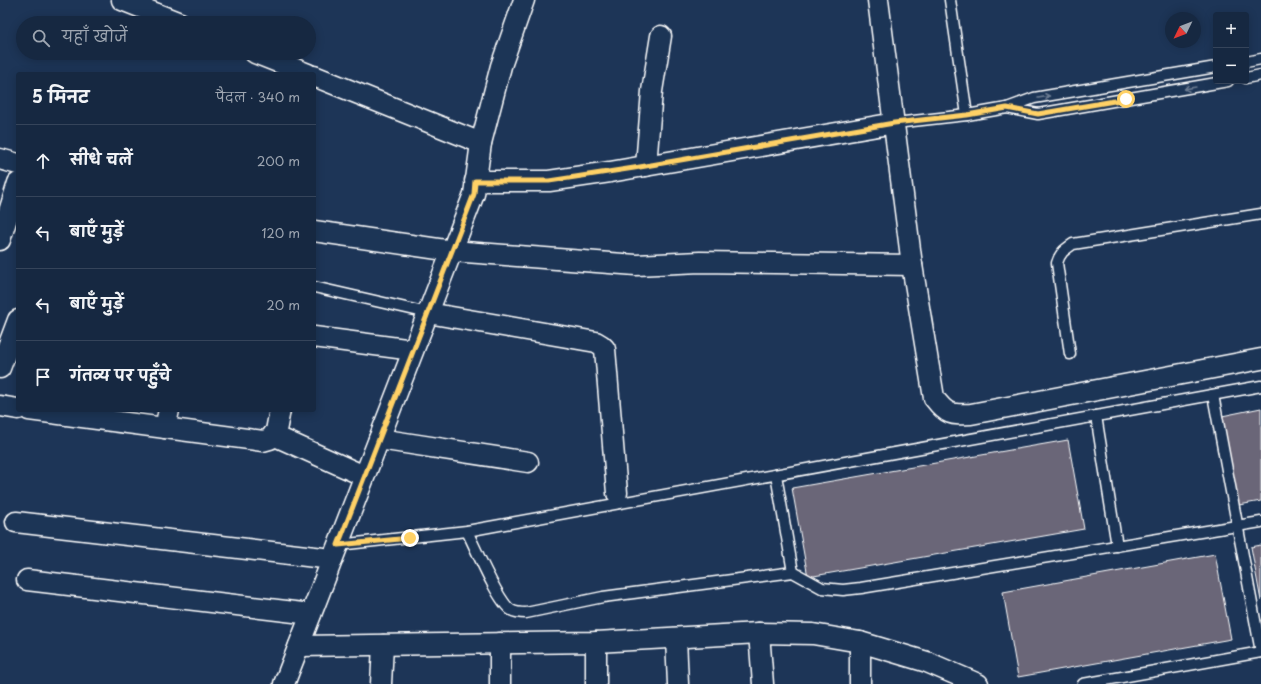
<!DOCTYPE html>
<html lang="hi">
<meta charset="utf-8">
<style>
:root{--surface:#162841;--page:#1f3048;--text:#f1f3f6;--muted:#9ea6b1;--line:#35445a}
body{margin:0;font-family:"Playpen Sans","Playpen Sans Deva",sans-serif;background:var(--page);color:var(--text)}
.controls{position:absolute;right:12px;top:12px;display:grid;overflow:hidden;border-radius:4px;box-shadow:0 2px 10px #0003}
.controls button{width:36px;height:36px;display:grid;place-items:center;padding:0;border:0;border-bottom:1px solid var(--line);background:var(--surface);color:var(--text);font:20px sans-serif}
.compass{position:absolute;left:1165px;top:12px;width:36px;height:36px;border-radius:50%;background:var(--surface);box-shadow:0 2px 10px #0003;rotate:227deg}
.stop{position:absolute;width:12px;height:12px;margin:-9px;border:3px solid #ffd166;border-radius:50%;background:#fff}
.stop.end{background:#ffd166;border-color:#fff;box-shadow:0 1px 4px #0008}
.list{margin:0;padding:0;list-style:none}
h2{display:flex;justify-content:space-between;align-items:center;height:52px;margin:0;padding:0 16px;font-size:17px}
h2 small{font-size:13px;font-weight:400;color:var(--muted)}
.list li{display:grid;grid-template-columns:26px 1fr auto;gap:12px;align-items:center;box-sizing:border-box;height:72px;padding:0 16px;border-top:1px solid var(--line)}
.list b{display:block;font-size:15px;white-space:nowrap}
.list em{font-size:13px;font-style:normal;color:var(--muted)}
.icon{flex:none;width:22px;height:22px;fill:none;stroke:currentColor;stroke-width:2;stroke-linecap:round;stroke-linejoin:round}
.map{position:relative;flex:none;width:1261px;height:684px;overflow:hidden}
.search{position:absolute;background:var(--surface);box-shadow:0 2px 10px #0003;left:16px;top:16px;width:300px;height:44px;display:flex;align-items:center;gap:10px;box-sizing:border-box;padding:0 14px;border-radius:22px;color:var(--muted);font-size:15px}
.panel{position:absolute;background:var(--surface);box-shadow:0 2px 10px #0003;left:16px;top:72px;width:300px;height:340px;border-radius:4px}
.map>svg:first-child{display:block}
.building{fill:#6b6678;stroke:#fff}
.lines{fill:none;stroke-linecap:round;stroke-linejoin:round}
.lane-casing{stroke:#fff;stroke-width:13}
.street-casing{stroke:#fff;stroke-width:23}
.lane{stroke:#1d3557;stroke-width:10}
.street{stroke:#1d3557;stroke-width:20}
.oneway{stroke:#6c7c92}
.route{stroke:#ffd166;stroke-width:5}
</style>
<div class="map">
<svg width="1261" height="684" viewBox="0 0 1261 684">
<rect width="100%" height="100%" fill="#1d3557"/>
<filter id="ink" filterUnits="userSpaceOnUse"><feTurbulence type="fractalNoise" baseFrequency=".025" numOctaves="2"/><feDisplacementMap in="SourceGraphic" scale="8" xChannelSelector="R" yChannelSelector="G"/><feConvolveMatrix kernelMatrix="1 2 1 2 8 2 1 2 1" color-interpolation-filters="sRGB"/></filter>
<g filter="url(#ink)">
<g class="building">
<polygon points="1261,408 1261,501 1239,505 1222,416"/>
<polygon points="1068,440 1084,529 808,577 792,488"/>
<polygon points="1261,545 1261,601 1251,547"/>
<polygon points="1215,554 1231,639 1018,677 1003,592"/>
</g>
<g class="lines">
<defs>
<g id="lane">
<polyline points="950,0 967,115"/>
<polyline points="1246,62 1261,59"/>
<polyline points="1246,78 1261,75"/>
<polyline points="1007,108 1038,114 1228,81"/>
<polyline points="895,123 967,115 1007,108 1034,98 1216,67"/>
<polyline points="314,287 428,313"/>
<path d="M 1070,354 L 1057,263 C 1060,253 1064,250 1073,244 L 1261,214"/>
<polyline points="1213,395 1261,652"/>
<polyline points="1096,416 1117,546"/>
<polyline points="776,475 793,572"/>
<path d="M 467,531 C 475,547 498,602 511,610 C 516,613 521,613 526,613 L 603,597 L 793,572 L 822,588 L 843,590 L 861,588 L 1261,522"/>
<polyline points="338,545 467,531 1261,386"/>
<polyline points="1083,684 1261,652"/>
</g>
<g id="street">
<polyline points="122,0 180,23"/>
<path d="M 878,0 L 912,265 L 934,398 C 947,415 951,415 971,414 L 1261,359"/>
<polyline points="255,53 308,74"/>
<polyline points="481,143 501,66 524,0"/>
<polyline points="0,159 18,164"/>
<polyline points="646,166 652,91 661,36"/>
<polyline points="475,181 549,181 610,172 895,123"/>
<polyline points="314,231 452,251 636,265 700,262 912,265"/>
<polyline points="0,240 18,183"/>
<polyline points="428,313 596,342 601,345 605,349 617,493"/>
<polyline points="314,337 413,350"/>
<polyline points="0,368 18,320"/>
<polyline points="0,406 18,409"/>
<polyline points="29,410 263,441 270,439 276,431 280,410"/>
<polyline points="165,428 169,410"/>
<polyline points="273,435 364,476"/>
<polyline points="379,439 528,462"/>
<polyline points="16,522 332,559"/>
<polyline points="27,580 311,614"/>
<polyline points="759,633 763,684"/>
<polyline points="676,638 678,684"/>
<polyline points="596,642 596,684"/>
<polyline points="860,642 860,684"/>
<polyline points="299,646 596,642 759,633 813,634 860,642 927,662 978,684"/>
<polyline points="284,684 474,194 481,143 314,76"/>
<polyline points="381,684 383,645"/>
<polyline points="500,684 500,643"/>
</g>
</defs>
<use href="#lane" class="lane-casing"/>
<use href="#street" class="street-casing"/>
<use href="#lane" class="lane"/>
<use href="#street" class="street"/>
</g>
<defs><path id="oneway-shaft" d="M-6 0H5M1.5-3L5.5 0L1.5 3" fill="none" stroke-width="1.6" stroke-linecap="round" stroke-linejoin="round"/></defs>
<g class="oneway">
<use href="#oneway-shaft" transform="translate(1190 88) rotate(170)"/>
<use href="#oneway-shaft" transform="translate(1044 97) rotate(-10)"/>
</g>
</g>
<g class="lines" filter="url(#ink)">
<polyline class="route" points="410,538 338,545 474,194 475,181 549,181 634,168 894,123 967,115 1007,108 1038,114 1126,99"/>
</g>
</svg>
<div class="controls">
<button>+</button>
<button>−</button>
</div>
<svg class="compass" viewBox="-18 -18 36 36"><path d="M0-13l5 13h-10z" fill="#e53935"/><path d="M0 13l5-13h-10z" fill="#9ea6b1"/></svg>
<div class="stop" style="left:1126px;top:99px"></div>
<div class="stop end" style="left:410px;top:538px"></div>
<div class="search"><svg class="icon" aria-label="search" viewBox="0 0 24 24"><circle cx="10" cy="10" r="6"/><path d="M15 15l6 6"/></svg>यहाँ खोजें</div>
<section class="panel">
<h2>5 मिनट<small>पैदल · 340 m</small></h2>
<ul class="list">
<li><svg class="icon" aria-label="ahead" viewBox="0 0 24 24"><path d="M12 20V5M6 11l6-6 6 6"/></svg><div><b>सीधे चलें</b></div><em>200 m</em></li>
<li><svg class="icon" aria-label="left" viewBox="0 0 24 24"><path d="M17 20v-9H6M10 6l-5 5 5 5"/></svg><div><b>बाएँ मुड़ें</b></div><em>120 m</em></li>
<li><svg class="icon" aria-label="left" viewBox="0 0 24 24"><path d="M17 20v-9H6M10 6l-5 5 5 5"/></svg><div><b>बाएँ मुड़ें</b></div><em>20 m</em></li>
<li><svg class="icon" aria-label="arrive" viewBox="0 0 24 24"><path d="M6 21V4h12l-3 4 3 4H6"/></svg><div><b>गंतव्य पर पहुँचे</b></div></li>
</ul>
</section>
</div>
